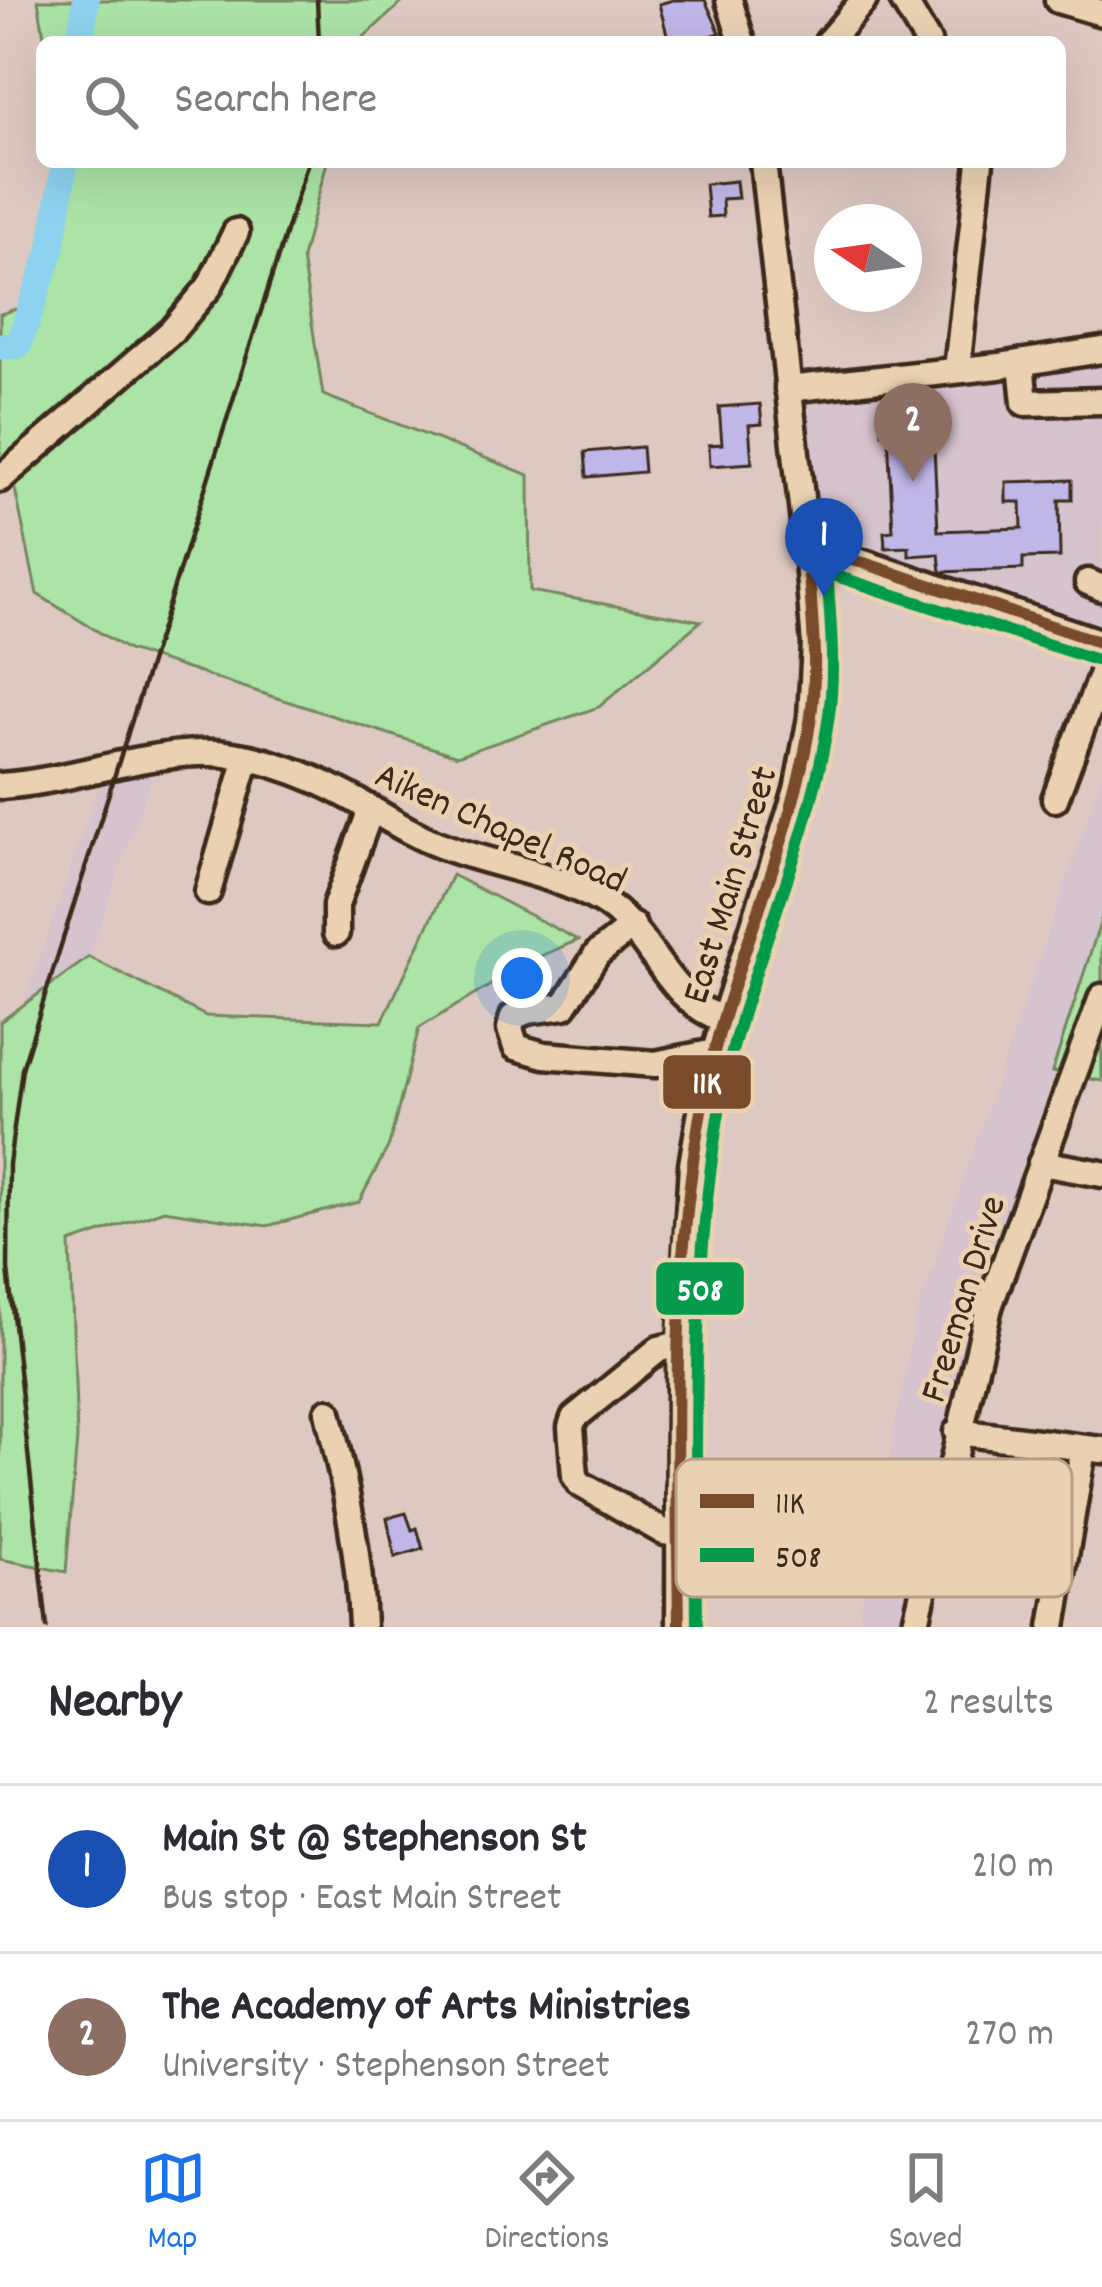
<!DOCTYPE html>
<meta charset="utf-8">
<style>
:root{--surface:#fff;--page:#f7f7f7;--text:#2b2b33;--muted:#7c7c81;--line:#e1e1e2;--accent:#1a73e8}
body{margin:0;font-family:Dekko,sans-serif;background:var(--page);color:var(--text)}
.compass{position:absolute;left:814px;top:204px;width:108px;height:108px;border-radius:50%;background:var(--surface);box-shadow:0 12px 48px #0002;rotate:283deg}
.you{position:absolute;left:522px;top:978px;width:42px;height:42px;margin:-30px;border:9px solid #fff;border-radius:50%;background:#1a73e8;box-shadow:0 0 0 18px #1a73e833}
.badge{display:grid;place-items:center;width:78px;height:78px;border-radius:50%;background:var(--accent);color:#fff;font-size:39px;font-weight:700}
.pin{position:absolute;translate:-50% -99px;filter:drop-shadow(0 3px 6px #0008)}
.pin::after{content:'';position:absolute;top:63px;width:42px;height:36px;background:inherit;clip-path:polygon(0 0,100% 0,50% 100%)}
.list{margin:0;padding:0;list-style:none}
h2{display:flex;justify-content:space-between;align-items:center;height:156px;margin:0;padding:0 48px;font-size:51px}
h2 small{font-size:39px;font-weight:400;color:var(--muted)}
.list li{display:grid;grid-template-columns:78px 1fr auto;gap:36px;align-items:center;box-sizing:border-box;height:168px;padding:0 48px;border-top:3px solid var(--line)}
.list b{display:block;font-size:45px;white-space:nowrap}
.list p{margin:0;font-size:39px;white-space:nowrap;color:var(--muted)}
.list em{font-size:39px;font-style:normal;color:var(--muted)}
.icon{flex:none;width:66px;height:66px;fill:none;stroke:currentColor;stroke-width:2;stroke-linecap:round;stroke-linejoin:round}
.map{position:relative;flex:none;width:1102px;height:1627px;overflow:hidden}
.search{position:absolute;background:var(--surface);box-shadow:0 12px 48px #0002;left:36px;right:36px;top:36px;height:132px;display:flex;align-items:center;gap:30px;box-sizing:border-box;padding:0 42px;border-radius:18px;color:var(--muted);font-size:45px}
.sheet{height:492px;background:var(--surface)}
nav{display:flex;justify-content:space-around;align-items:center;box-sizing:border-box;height:168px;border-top:3px solid var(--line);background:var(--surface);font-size:33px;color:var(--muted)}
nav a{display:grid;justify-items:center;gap:6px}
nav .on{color:var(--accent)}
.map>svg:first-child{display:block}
.built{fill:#d5c3cd}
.green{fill:#ace3a6;stroke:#748662;stroke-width:3}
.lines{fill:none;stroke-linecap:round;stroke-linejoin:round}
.river{stroke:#8dd2ee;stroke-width:27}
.building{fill:#c1b6e8;stroke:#3b2a1e;stroke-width:3}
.minor-casing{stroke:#3b2a1e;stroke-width:33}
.minor{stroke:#ead1b2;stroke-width:24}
.rail{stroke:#3b2a1e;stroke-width:4.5}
.bus-1-casing{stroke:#ead1b2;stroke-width:21}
.bus-2-casing{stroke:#ead1b2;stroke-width:21}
.bus-1{stroke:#7a4b2a;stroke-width:12}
.bus-2{stroke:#069a4c;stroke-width:12}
.labels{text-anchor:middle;stroke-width:10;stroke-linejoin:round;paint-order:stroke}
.street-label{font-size:39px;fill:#3b2a1e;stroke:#ead1b2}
.key{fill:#ead1b2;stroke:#b69f86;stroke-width:3}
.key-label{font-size:33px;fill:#3b2a1e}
.line-badge{stroke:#ead1b2;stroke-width:4.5}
.badge-label{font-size:33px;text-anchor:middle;font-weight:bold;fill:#fff}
</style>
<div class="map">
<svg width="1102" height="1627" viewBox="0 0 1102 1627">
<rect width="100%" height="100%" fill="#dec9c2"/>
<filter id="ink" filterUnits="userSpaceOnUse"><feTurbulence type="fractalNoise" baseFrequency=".00833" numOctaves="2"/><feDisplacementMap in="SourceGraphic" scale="24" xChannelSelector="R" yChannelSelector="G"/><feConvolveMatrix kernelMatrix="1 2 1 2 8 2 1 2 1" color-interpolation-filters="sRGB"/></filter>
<g filter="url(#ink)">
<g class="built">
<polygon points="1102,350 1102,643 807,550 788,389"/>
<polygon points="104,772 153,774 89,957 23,1005"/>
<polygon points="1102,776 1102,917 941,1437 906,1627 857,1627 915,1319"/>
</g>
<g class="green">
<polygon points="38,0 405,0 358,42 45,42"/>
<polygon points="57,162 327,162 302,258 323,395 529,475 530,591 701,621 599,707 457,756 128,650 37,594 11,470 0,475 0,314 29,305"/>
<polygon points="452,875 578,940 536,958 419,1028 389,1145 359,1202 267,1226 164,1210 70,1243 77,1438 66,1572 0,1559 0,1022 89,957 206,1016 382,1022"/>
<polygon points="1102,917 1102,1081 1052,1072"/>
</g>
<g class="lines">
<g class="river">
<polyline points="80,42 86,0"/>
<polyline points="0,346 18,345 51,251 65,162"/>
</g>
</g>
<g class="building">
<polygon points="673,0 705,0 720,33 692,42 669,42 659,4"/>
<polygon points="736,181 738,198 722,199 723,216 708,217 705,184"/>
<polygon points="760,404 762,424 749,425 752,463 710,466 709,445 722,444 719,407"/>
<polygon points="932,406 938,531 1022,528 1021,502 1006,502 1006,482 1072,480 1072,500 1059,500 1060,557 1023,558 1023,569 941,572 939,554 909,556 909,547 885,548 884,532 893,531 888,433 882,433 881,417 905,415 904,408"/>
<polygon points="642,447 644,472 587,477 585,452"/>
<polygon points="406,1513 412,1530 417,1528 423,1549 395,1557 387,1518"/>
</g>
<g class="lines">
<defs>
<g id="minor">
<polyline points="729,0 742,42"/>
<polyline points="903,0 928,42"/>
<polyline points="1058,0 1102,13"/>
<polyline points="828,42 864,0"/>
<polyline points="1021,363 1025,403 1102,401"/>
<polyline points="957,369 980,162"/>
<polyline points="788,389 999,366 1102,350"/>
<polyline points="0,479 172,331 209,287 236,232"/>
<polyline points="807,550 864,563 1102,643"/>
<polyline points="1088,582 1102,588"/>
<path d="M 0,786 C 67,782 132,755 199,753 C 247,751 306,773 348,796 C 380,813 411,835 445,847 C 496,866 554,873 601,901 C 652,931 666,1003 724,1019"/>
<polyline points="1055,799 1102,673"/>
<polyline points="208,892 247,758"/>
<polyline points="633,926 597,954 564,1006 527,1011 513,1017 510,1029 516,1047 544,1055 655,1064 715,1052"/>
<polyline points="336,933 336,905 371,809"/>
<polyline points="1041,1163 1102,1174"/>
<path d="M 328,1412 C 345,1485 360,1553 362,1627"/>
<polyline points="957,1432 1102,1450"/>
<polyline points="679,1534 664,1532 580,1484 575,1476 571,1427 574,1418 659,1349 680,1344"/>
<polyline points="679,1627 680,1361 692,1165 704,1094 724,1019 797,790 811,717 815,644 807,550 763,162"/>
<polyline points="915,1627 989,1307 1102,997"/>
<polyline points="1053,1627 1083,1450"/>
</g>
</defs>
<use href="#minor" class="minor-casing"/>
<use href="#minor" class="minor"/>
<g class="rail">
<polyline points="317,0 319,42"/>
<polyline points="47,1627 8,1269 9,1164 22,1069 308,162"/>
</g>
<defs>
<g id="bus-1">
<polyline points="807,550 864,563 1102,643"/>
<path d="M 679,1627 C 677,1452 670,1273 703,1100 C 728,971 790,852 810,723 C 819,666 811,607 807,550"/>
</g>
<path id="bus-2" d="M 697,1627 C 696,1453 690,1278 720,1106 C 743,977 806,858 827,728 C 836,677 831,624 827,573 L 1096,660"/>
</defs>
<use href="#bus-1" class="bus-1-casing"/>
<use href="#bus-2" class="bus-2-casing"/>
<use href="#bus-1" class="bus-1"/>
<use href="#bus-2" class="bus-2"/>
</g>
</g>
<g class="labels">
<g class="street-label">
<text transform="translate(502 825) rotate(24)" y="14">Aiken Chapel Road</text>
<text transform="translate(727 884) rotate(-73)" y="14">East Main Street</text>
<text transform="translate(960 1298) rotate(-73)" y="14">Freeman Drive</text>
</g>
</g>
<rect x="676" y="1459" width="396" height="138" rx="18" class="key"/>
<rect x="700" y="1494" width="54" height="14" fill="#7a4b2a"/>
<rect x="700" y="1548" width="54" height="14" fill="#069a4c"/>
<g class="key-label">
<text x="775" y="1513">11K</text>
<text x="775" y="1567">508</text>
</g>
<g class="line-badge">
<rect x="661" y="1053" width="92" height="58" rx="12" fill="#7a4b2a"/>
<rect x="654" y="1260" width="92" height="57" rx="12" fill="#069a4c"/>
</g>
<g class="badge-label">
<text x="707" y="1093">11K</text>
<text x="700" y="1300">508</text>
</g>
</svg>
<svg class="compass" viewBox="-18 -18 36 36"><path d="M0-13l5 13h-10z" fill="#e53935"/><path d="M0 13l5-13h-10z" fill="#7c7c81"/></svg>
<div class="you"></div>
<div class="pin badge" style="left:824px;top:597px;background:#1a4fb4">1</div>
<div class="pin badge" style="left:913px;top:482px;background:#8d6e63">2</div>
<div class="search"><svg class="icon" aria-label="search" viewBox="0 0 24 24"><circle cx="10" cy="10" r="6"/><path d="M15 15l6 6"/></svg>Search here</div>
</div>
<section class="sheet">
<h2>Nearby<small>2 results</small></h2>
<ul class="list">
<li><span class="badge" style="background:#1a4fb4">1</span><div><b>Main St @ Stephenson St</b><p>Bus stop · East Main Street</p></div><em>210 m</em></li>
<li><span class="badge" style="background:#8d6e63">2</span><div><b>The Academy of Arts Ministries</b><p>University · Stephenson Street</p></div><em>270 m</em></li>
</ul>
</section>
<nav>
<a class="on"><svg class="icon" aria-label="map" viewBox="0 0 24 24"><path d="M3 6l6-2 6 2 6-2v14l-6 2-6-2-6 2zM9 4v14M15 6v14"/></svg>Map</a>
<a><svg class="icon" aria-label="directions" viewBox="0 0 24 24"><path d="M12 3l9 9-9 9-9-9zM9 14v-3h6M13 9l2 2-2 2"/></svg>Directions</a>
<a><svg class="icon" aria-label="saved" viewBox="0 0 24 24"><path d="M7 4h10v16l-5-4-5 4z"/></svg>Saved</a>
</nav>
